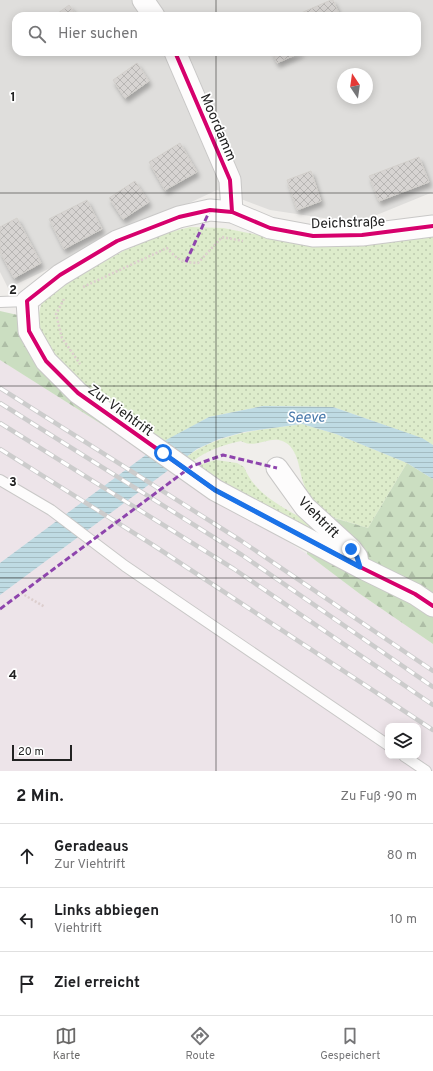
<!DOCTYPE html>
<html lang="de">
<meta charset="utf-8">
<style>
:root{--surface:#fff;--page:#f6f6f6;--text:#202124;--muted:#757577;--line:#e0e0e0;--accent:#6a6968}
body{margin:0;font-family:Overpass,sans-serif;background:var(--page);color:var(--text)}
.controls{position:absolute;right:12px;bottom:12px;display:grid;overflow:hidden;border-radius:8px;box-shadow:0 2px 10px #0003}
.controls button{width:36px;height:36px;display:grid;place-items:center;padding:0;border:0;border-bottom:1px solid var(--line);background:var(--surface);color:var(--text);font:20px sans-serif}
.compass{position:absolute;left:337px;top:68px;width:36px;height:36px;border-radius:50%;background:var(--surface);box-shadow:0 2px 10px #0003;rotate:347deg}
.scale{position:absolute;left:12px;bottom:10px;width:60px;box-sizing:border-box;padding-left:4px;border:2px solid #222;border-top:0;font-size:11px;line-height:14px;white-space:nowrap;color:#222;-webkit-text-stroke:3px #fff;paint-order:stroke}
.stop{position:absolute;width:12px;height:12px;margin:-9px;border:3px solid #1a73e8;border-radius:50%;background:#fff}
.stop.end{background:#1a73e8;border-color:#fff;box-shadow:0 1px 4px #0008}
.list{margin:0;padding:0;list-style:none}
h2{display:flex;justify-content:space-between;align-items:center;height:52px;margin:0;padding:0 16px;font-size:17px}
h2 small{font-size:13px;font-weight:400;color:var(--muted)}
.list li{display:grid;grid-template-columns:26px 1fr auto;gap:12px;align-items:center;box-sizing:border-box;height:64px;padding:0 16px;border-top:1px solid var(--line)}
.list b{display:block;font-size:15px;white-space:nowrap}
.list p{margin:0;font-size:13px;white-space:nowrap;color:var(--muted)}
.list em{font-size:13px;font-style:normal;color:var(--muted)}
.icon{flex:none;width:22px;height:22px;fill:none;stroke:currentColor;stroke-width:2;stroke-linecap:round;stroke-linejoin:round}
.map{position:relative;flex:none;width:433px;height:771px;overflow:hidden}
.search{position:absolute;background:var(--surface);box-shadow:0 2px 10px #0003;left:12px;right:12px;top:12px;height:44px;display:flex;align-items:center;gap:10px;box-sizing:border-box;padding:0 14px;border-radius:12px;color:var(--muted);font-size:15px}
.sheet{height:244px;background:var(--surface)}
nav{display:flex;justify-content:space-around;align-items:center;box-sizing:border-box;height:56px;border-top:1px solid var(--line);background:var(--surface);font-size:11px;color:var(--muted)}
nav a{display:grid;justify-items:center;gap:2px}
nav .on{color:var(--accent)}
.map>svg:first-child{display:block}
.residential{fill:#dfdedc;fill-rule:evenodd}
.railway{fill:#ede4e9;fill-rule:evenodd}
.grass{fill:url(#grass-dots)}
.forest{fill:url(#forest-firs)}
.water{fill:url(#water-rules)}
.building{fill:url(#building-cross-hatch);stroke:#d3d0cc;filter:url(#shadow)}
.lines{fill:none;stroke-linecap:round;stroke-linejoin:round}
.service-casing{stroke:#c9c8c7;stroke-width:12}
.minor-casing{stroke:#c9c8c7;stroke-width:23}
.path{stroke:#dccecd;stroke-width:2.5;stroke-dasharray:2 2;stroke-linecap:butt}
.service{stroke:#fdfcfc;stroke-width:10}
.minor{stroke:#fdfcfc;stroke-width:21}
.rail-casing{stroke:#ccc;stroke-width:4.5}
.rail{stroke:#fff;stroke-width:3;stroke-dasharray:9;stroke-linecap:butt}
.quiet{stroke:#8e44ad;stroke-width:3;stroke-dasharray:6 3;stroke-linecap:butt}
.cycleway-casing{stroke:#fff;stroke-width:6}
.cycleway{stroke:#d6006c;stroke-width:4}
.route{stroke:#1a73e8;stroke-width:5}
.grid{fill:none;stroke:#222;stroke-width:1;stroke-opacity:0.55}
.labels{text-anchor:middle;stroke-width:3.5;stroke-linejoin:round;paint-order:stroke}
.street-label{font-size:14px;fill:#222;stroke:#fff}
.water-label{font-size:15px;font-style:italic;fill:#4a7aab;stroke:#fff}
.grid-label{font-size:13px;text-anchor:middle;font-weight:bold;fill:#222;stroke:#fff;stroke-width:3.5;stroke-linejoin:round;paint-order:stroke}
</style>
<div class="map">
<svg width="433" height="771" viewBox="0 0 433 771">
<defs>
<pattern id="grass-dots" width="8" height="8" patternUnits="userSpaceOnUse"><rect width="8" height="8" fill="#ddeccb"/><path d="M2 2h.1M6 6h.1" fill="none" stroke="#bdcaae" stroke-width="1.8" stroke-linecap="round"/></pattern>
<pattern id="forest-firs" width="22" height="20" patternUnits="userSpaceOnUse"><rect width="22" height="20" fill="#cbdec1"/><path d="M5 1l3.5 6h-7zM16 11l3.5 6h-7z" fill="#aebea6"/></pattern>
<pattern id="water-rules" width="6" height="5" patternUnits="userSpaceOnUse"><rect width="6" height="5" fill="#bfdbe3"/><path d="M0 2.5h6" fill="none" stroke="#a4bcc2"/></pattern>
<pattern id="building-cross-hatch" width="8" height="8" patternUnits="userSpaceOnUse"><rect width="8" height="8" fill="#d7d4d2"/><path d="M0 0l8 8M0 8l8-8" fill="none" stroke="#b8b6b4"/></pattern>
<filter id="shadow"><feDropShadow dx="2.5" dy="4.5" stdDeviation="2" flood-color="#0004"/></filter>
</defs>
<rect width="100%" height="100%" fill="#f0eeeb"/>
<path class="residential" d="M 0,0 L 433,0 L 433,192 L 357,223 L 270,210 L 217,190 L 8,288 L 0,272 ZM 16,16 L 417,16 L 417,52 L 16,52 ZM 343,74 L 367,74 L 367,98 L 343,98 Z"/>
<path class="railway" d="M 0,360 L 307,554 L 360,594 L 433,644 L 433,771 L 0,771 ZM 388,726 L 418,726 L 418,756 L 388,756 Z"/>
<g class="grass">
<polygon points="190,227 223,228 304,244 433,234 433,445 421,438 333,407 263,406 209,417 160,444 89,396 44,341 38,329 38,317 42,301 52,291 125,250 159,235"/>
<path d="M 302,424 L 336,434 L 407,463 L 368,528 C 357,525 346,521 335,518 C 332,517 327,516 324,514 C 312,507 304,487 301,475 C 299,465 297,454 290,446 C 273,430 258,451 241,441 C 223,445 207,450 192,462 L 186,457 C 221,432 260,430 302,424 Z"/>
<path d="M 216,460 L 237,463 L 244,467 C 256,497 288,510 315,525 L 309,533 L 196,469 L 202,464 Z"/>
</g>
<g class="forest">
<polygon points="0,311 22,316 125,439 0,360"/>
<polygon points="407,463 433,479 433,644 360,594 307,554 309,533 324,515 368,528"/>
</g>
<polygon class="water" points="263,406 333,407 422,438 433,445 433,479 407,463 336,434 302,424 244,432 219,439 197,449 0,595 0,563 166,440 209,417"/>
<g class="building">
<polygon points="331,0 333,0 340,16 294,16"/>
<polygon points="69,5 77,16 54,16"/>
<polygon points="272,52 302,52 277,63"/>
<polygon points="137,63 149,81 125,98 113,80"/>
<polygon points="180,143 197,172 165,190 149,162"/>
<polygon points="419,157 429,182 379,201 369,176"/>
<polygon points="311,171 321,201 297,210 287,180"/>
<polygon points="135,181 149,202 123,219 109,198"/>
<polygon points="87,200 102,229 64,249 49,219"/>
<polygon points="17,218 41,263 14,278 0,252 0,227"/>
</g>
<g class="lines">
<defs>
<g id="service">
<polyline points="0,302 27,301"/>
<polyline points="0,480 51,510 125,566 388,745"/>
<polyline points="404,756 426,771"/>
</g>
<g id="minor">
<polyline points="143,0 154,16"/>
<polyline points="175,52 230,180 232,212"/>
<polyline points="433,226 362,235 313,236 270,228 232,212 210,210 179,217 117,241 60,275 27,301 29,331 46,361 78,393 215,490 360,567 415,594 433,606"/>
<polyline points="277,468 305,507 351,549 357,557 358,563"/>
</g>
</defs>
<use href="#service" class="service-casing"/>
<use href="#minor" class="minor-casing"/>
<g class="path">
<path d="M 83,287 L 167,248 C 178,260 181,262 198,263 L 222,237 L 243,241"/>
<polyline points="64,299 56,314 62,338 80,364"/>
<polyline points="21,593 45,607"/>
</g>
<use href="#service" class="service"/>
<use href="#minor" class="minor"/>
<defs>
<g id="rail">
<polyline points="0,388 240,540 433,671"/>
<polyline points="0,403 242,555 433,687"/>
<polyline points="0,423 234,569 433,705"/>
<polyline points="0,449 153,545 433,730"/>
</g>
</defs>
<use href="#rail" class="rail-casing"/>
<use href="#rail" class="rail"/>
<g class="quiet">
<polyline points="186,262 210,210"/>
<polyline points="0,609 192,466 223,455 277,468"/>
</g>
<defs>
<g id="cycleway">
<polyline points="175,52 230,180 232,212"/>
<polyline points="433,226 362,235 313,236 270,228 232,212 210,210 179,217 117,241 60,275 27,301 29,331 46,361 78,393 215,490 360,567 415,594 433,606"/>
</g>
</defs>
<use href="#cycleway" class="cycleway-casing"/>
<use href="#cycleway" class="cycleway"/>
</g>
<g class="lines">
<polyline class="route" points="163,453 215,490 360,567 357,557 351,549"/>
</g>
<path class="grid" d="M 216,0 L 216,16M 216,52 L 216,771M 0,193 L 433,193M 0,386 L 433,386M 0,578 L 433,578"/>
<g class="labels">
<g class="street-label">
<text transform="translate(219 127) rotate(67)" y="5">Moordamm</text>
<text transform="translate(348 222) rotate(-2)" y="5">Deichstraße</text>
<text transform="translate(121 410) rotate(36)" y="5">Zur Viehtrift</text>
<text transform="translate(319 517) rotate(45)" y="5">Viehtrift</text>
</g>
<g class="water-label">
<text transform="translate(306 417) rotate(-1)" y="5">Seeve</text>
</g>
</g>
<g class="grid-label">
<text x="13" y="101">1</text>
<text x="13" y="294">2</text>
<text x="13" y="486">3</text>
<text x="13" y="679">4</text>
</g>
</svg>
<div class="controls">
<button><svg class="icon" aria-label="layers" viewBox="0 0 24 24"><path d="M12 4l9 5-9 5-9-5zM3 14l9 5 9-5"/></svg></button>
</div>
<svg class="compass" viewBox="-18 -18 36 36"><path d="M0-13l5 13h-10z" fill="#e53935"/><path d="M0 13l5-13h-10z" fill="#757577"/></svg>
<div class="scale">20 m</div>
<div class="stop" style="left:163px;top:453px"></div>
<div class="stop end" style="left:351px;top:549px"></div>
<div class="search"><svg class="icon" aria-label="search" viewBox="0 0 24 24"><circle cx="10" cy="10" r="6"/><path d="M15 15l6 6"/></svg>Hier suchen</div>
</div>
<section class="sheet">
<h2>2 Min.<small>Zu Fuß · 90 m</small></h2>
<ul class="list">
<li><svg class="icon" aria-label="ahead" viewBox="0 0 24 24"><path d="M12 20V5M6 11l6-6 6 6"/></svg><div><b>Geradeaus</b><p>Zur Viehtrift</p></div><em>80 m</em></li>
<li><svg class="icon" aria-label="left" viewBox="0 0 24 24"><path d="M17 20v-9H6M10 6l-5 5 5 5"/></svg><div><b>Links abbiegen</b><p>Viehtrift</p></div><em>10 m</em></li>
<li><svg class="icon" aria-label="arrive" viewBox="0 0 24 24"><path d="M6 21V4h12l-3 4 3 4H6"/></svg><div><b>Ziel erreicht</b></div></li>
</ul>
</section>
<nav>
<a class="on"><svg class="icon" aria-label="map" viewBox="0 0 24 24"><path d="M3 6l6-2 6 2 6-2v14l-6 2-6-2-6 2zM9 4v14M15 6v14"/></svg>Karte</a>
<a><svg class="icon" aria-label="directions" viewBox="0 0 24 24"><path d="M12 3l9 9-9 9-9-9zM9 14v-3h6M13 9l2 2-2 2"/></svg>Route</a>
<a><svg class="icon" aria-label="saved" viewBox="0 0 24 24"><path d="M7 4h10v16l-5-4-5 4z"/></svg>Gespeichert</a>
</nav>
